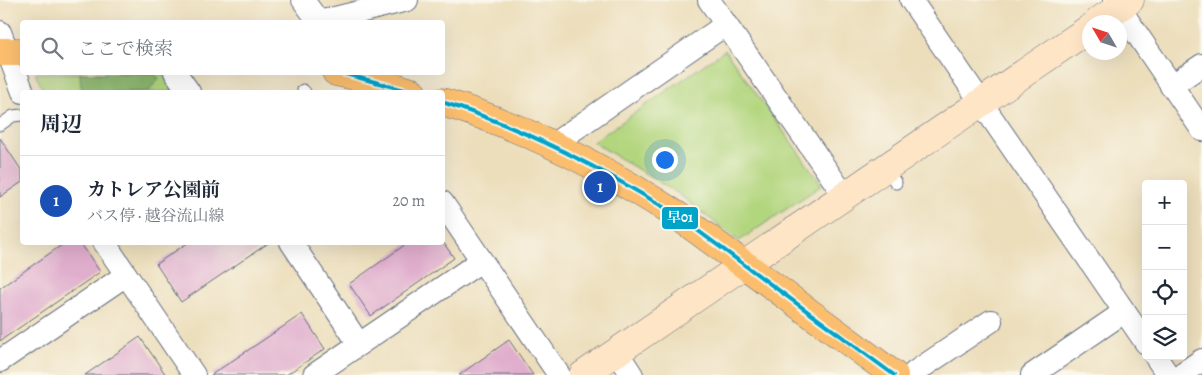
<!DOCTYPE html>
<html lang="ja">
<meta charset="utf-8">
<style>
:root{--surface:#fff;--page:#f6f6f7;--text:#1f2937;--muted:#747a83;--line:#e0e1e3;--accent:#db2777}
body{margin:0;font-family:Alegreya,"Noto Serif JP",serif;background:var(--page);color:var(--text)}
.controls{position:absolute;right:15px;bottom:15px;display:grid;overflow:hidden;border-radius:5px;box-shadow:0 5px 20px #0002}
.controls button{width:45px;height:45px;display:grid;place-items:center;padding:0;border:0;border-bottom:1px solid var(--line);background:var(--surface);color:var(--text);font:25px sans-serif}
.compass{position:absolute;left:1082px;top:15px;width:45px;height:45px;border-radius:50%;background:var(--surface);box-shadow:0 5px 20px #0002;rotate:309deg}
.you{position:absolute;left:664px;top:159px;width:18px;height:18px;margin:-12px;border:4px solid #fff;border-radius:50%;background:#1a73e8;box-shadow:0 0 0 8px #1a73e833}
.badge{display:grid;place-items:center;width:32px;height:32px;border-radius:50%;background:var(--accent);color:#fff;font-size:16px;font-weight:700}
.pin{position:absolute;translate:-50% -50%;border:2px solid #fff;box-shadow:0 1px 5px #0006}
.list{margin:0;padding:0;list-style:none}
h2{display:flex;justify-content:space-between;align-items:center;height:65px;margin:0;padding:0 20px;font-size:21px}
h2 small{font-size:16px;font-weight:400;color:var(--muted)}
.list li{display:grid;grid-template-columns:32px 1fr auto;gap:15px;align-items:center;box-sizing:border-box;height:90px;padding:0 20px;border-top:1px solid var(--line)}
.list b{display:block;font-size:19px;white-space:nowrap}
.list p{margin:0;font-size:16px;white-space:nowrap;color:var(--muted)}
.list em{font-size:16px;font-style:normal;color:var(--muted)}
.icon{flex:none;width:28px;height:28px;fill:none;stroke:currentColor;stroke-width:2;stroke-linecap:round;stroke-linejoin:round}
.map{position:relative;flex:none;width:1202px;height:375px;overflow:hidden}
.search{position:absolute;background:var(--surface);box-shadow:0 5px 20px #0002;left:20px;top:20px;width:425px;height:55px;display:flex;align-items:center;gap:12px;box-sizing:border-box;padding:0 18px;border-radius:5px;color:var(--muted);font-size:19px}
.panel{position:absolute;background:var(--surface);box-shadow:0 5px 20px #0002;left:20px;top:90px;width:425px;height:155px;border-radius:5px}
.map>svg:first-child{display:block}
.green{fill:#b2d67e;stroke:#66826e}
.forest{fill:#8db76d;stroke:#547366}
.building{fill:#e0aecd}
.lines{fill:none;stroke-linecap:round;stroke-linejoin:round}
.lane-casing{stroke:#646c7f;stroke-width:13}
.street-casing{stroke:#646c7f;stroke-width:24}
.secondary-casing{stroke:#646c7f;stroke-width:29}
.primary-casing{stroke:#646c7f;stroke-width:29}
.lane{stroke:#fff;stroke-width:11}
.street{stroke:#fff;stroke-width:22}
.secondary{stroke:#fde5c5;stroke-width:28}
.primary{stroke:#fbbe6e;stroke-width:28}
.bus-1-casing{stroke:#fbf7ec;stroke-width:8}
.bus-1{stroke:#01a3c8;stroke-width:4}
.line-badge{stroke:#fbf7ec;stroke-width:2}
.badge-label{font-size:14px;text-anchor:middle;font-weight:bold;fill:#fff}
</style>
<div class="map">
<svg width="1202" height="375" viewBox="0 0 1202 375">
<rect width="100%" height="100%" fill="#fbf7ec"/>
<filter id="ink" filterUnits="userSpaceOnUse"><feTurbulence type="fractalNoise" baseFrequency=".02" numOctaves="2"/><feDisplacementMap in="SourceGraphic" scale="10" xChannelSelector="R" yChannelSelector="G"/><feConvolveMatrix kernelMatrix="1 2 1 2 8 2 1 2 1" color-interpolation-filters="sRGB"/></filter>
<filter id="wash" filterUnits="userSpaceOnUse"><feTurbulence type="fractalNoise" baseFrequency=".0096" numOctaves="4" result="noise"/><feDisplacementMap in="SourceGraphic" scale="20" xChannelSelector="R" yChannelSelector="G"/><feGaussianBlur stdDeviation="1.12" result="paint"/><feColorMatrix in="noise" values="0 0 0 0 0 0 0 0 0 0 0 0 0 0 0 0 0 1.4 0 .05"/><feComposite in="paint" operator="in"/></filter>
<g filter="url(#wash)">
<rect width="100%" height="100%" fill="#ecdebb"/>
<g class="green">
<polygon points="725,50 822,185 739,241 677,193 593,142"/>
<polygon points="35,73 158,73 166,77 176,92 44,92"/>
</g>
<polygon class="forest" points="80,73 152,73 159,78 148,92 88,92 81,87"/>
<g id="blocks">
<g class="building">
<polygon points="0,138 22,171 22,182 0,197"/>
<polygon points="66,242 80,242 100,272 0,341 0,288"/>
<polygon points="189,242 270,242 181,302 156,264"/>
<polygon points="409,242 443,242 454,258 371,316 349,284"/>
<polygon points="302,314 325,349 286,375 211,375"/>
<polygon points="140,337 166,375 85,375"/>
<polygon points="509,340 533,375 459,375"/>
</g>
</g>
</g>
<g filter="url(#ink)">
<use href="#blocks" fill-opacity="0" stroke="#646c7f" stroke-width="1"/>
<g class="lines">
<defs>
<g id="lane">
<polyline points="303,90 305,92"/>
<polyline points="0,125 13,116 22,115"/>
<polyline points="885,168 896,183"/>
</g>
<g id="street">
<polyline points="303,0 319,22 407,0"/>
<polyline points="709,0 844,195"/>
<polyline points="911,0 1146,343"/>
<polyline points="1114,0 1202,130"/>
<polyline points="0,32 23,92"/>
<polyline points="175,72 189,92"/>
<polyline points="1171,86 1202,65"/>
<polyline points="552,145 725,25"/>
<polyline points="442,202 559,375"/>
<polyline points="104,242 194,375"/>
<polyline points="291,242 359,344"/>
<polyline points="617,352 632,375"/>
<polyline points="1155,356 1168,375"/>
<polyline points="0,361 126,275"/>
<polyline points="314,375 481,261"/>
<polyline points="912,375 915,372 991,321"/>
<polyline points="1032,375 1124,312"/>
<polyline points="1180,375 1202,360"/>
</g>
<g id="secondary">
<polyline points="1097,22 1130,0"/>
<polyline points="583,375 1090,28"/>
</g>
<g id="primary">
<polyline points="0,52 22,52"/>
<polyline points="336,72 359,77 412,92"/>
<path d="M 442,102 C 526,127 606,169 678,216 L 894,375"/>
</g>
</defs>
<use href="#lane" class="lane-casing"/>
<use href="#street" class="street-casing"/>
<use href="#secondary" class="secondary-casing"/>
<use href="#primary" class="primary-casing"/>
<use href="#lane" class="lane"/>
<use href="#street" class="street"/>
<use href="#secondary" class="secondary"/>
<use href="#primary" class="primary"/>
<defs>
<g id="bus-1">
<polyline points="338,72 412,92"/>
<path d="M 442,102 C 527,129 603,169 678,216 L 894,375"/>
</g>
</defs>
<use href="#bus-1" class="bus-1-casing"/>
<use href="#bus-1" class="bus-1"/>
</g>
</g>
<rect class="line-badge" x="661" y="206" width="38" height="24" rx="5" fill="#01a3c8"/>
<g class="badge-label">
<text x="680" y="222">早01</text>
</g>
</svg>
<div class="controls">
<button>+</button>
<button>−</button>
<button><svg class="icon" aria-label="locate" viewBox="0 0 24 24"><circle cx="12" cy="12" r="6"/><path d="M12 2v4M12 18v4M2 12h4M18 12h4"/></svg></button>
<button><svg class="icon" aria-label="layers" viewBox="0 0 24 24"><path d="M12 4l9 5-9 5-9-5zM3 14l9 5 9-5"/></svg></button>
</div>
<svg class="compass" viewBox="-18 -18 36 36"><path d="M0-13l5 13h-10z" fill="#e53935"/><path d="M0 13l5-13h-10z" fill="#747a83"/></svg>
<div class="you"></div>
<div class="pin badge" style="left:600px;top:187px;background:#1a4fb4">1</div>
<div class="search"><svg class="icon" aria-label="search" viewBox="0 0 24 24"><circle cx="10" cy="10" r="6"/><path d="M15 15l6 6"/></svg>ここで検索</div>
<section class="panel">
<h2>周辺<small></small></h2>
<ul class="list">
<li><span class="badge" style="background:#1a4fb4">1</span><div><b>カトレア公園前</b><p>バス停 · 越谷流山線</p></div><em>20 m</em></li>
</ul>
</section>
</div>
